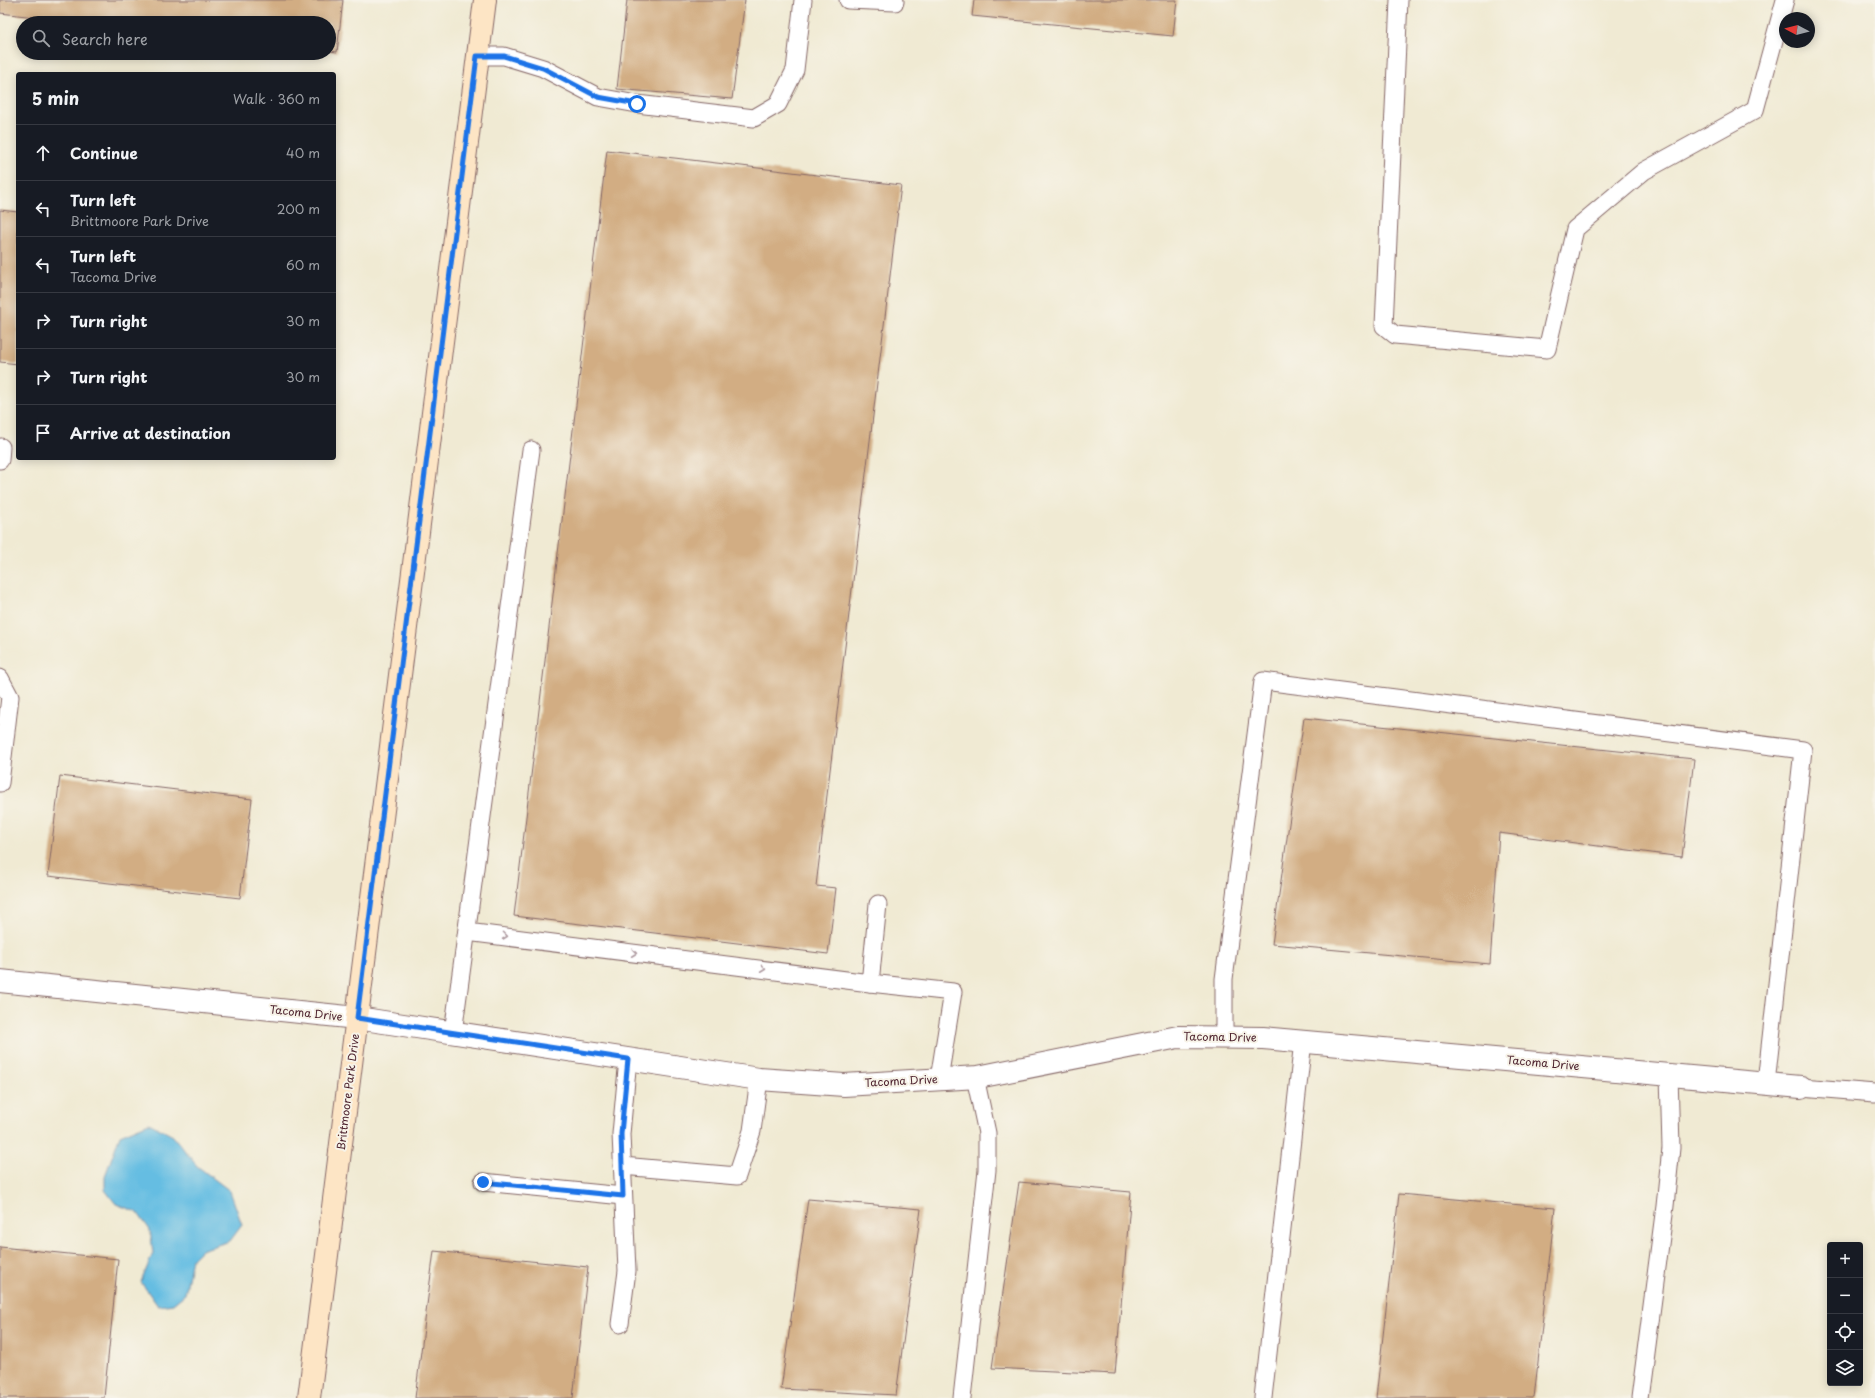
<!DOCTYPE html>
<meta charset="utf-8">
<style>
:root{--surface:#171b24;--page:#20242c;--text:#f1f3f6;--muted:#9ea1a6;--line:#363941}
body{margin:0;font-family:"Playpen Sans",sans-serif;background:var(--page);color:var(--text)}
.controls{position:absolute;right:12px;bottom:12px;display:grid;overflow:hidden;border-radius:4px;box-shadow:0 2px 10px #0003}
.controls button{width:36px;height:36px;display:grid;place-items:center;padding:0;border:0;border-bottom:1px solid var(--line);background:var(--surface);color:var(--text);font:20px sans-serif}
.compass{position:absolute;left:1779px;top:12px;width:36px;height:36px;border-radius:50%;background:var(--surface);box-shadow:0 2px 10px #0003;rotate:277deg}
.stop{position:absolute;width:12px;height:12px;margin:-9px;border:3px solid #1a73e8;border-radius:50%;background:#fff}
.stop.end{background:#1a73e8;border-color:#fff;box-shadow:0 1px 4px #0008}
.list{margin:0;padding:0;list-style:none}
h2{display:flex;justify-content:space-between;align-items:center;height:52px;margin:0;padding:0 16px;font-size:17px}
h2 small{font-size:13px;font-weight:400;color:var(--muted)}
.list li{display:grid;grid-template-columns:26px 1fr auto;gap:12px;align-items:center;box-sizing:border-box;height:56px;padding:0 16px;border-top:1px solid var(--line)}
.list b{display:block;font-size:15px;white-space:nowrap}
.list p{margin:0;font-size:13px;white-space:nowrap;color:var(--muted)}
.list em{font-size:13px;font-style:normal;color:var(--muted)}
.icon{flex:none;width:22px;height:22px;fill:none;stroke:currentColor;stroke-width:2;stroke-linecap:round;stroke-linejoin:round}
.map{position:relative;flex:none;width:1875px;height:1398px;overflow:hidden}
.search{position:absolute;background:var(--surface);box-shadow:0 2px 10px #0003;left:16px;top:16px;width:320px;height:44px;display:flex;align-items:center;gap:10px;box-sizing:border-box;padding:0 14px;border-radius:22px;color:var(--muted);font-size:15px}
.panel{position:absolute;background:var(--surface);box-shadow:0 2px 10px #0003;left:16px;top:72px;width:320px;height:388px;border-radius:4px}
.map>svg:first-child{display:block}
.water{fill:#65bde2;stroke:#586e86}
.building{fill:#d2ad83}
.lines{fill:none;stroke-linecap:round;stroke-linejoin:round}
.lane-casing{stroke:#846666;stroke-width:19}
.street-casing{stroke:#846666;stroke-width:24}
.secondary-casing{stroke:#846666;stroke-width:24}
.lane{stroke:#fff;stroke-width:17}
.street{stroke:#fff;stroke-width:22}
.secondary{stroke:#fde5c5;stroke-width:22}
.oneway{stroke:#ae9aa0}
.route{stroke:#1a73e8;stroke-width:5}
.labels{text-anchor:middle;stroke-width:4;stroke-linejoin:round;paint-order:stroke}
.street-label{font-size:11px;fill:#4a1f2b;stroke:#f7f3e8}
</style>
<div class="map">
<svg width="1875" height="1398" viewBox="0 0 1875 1398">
<rect width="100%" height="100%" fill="#f7f3e8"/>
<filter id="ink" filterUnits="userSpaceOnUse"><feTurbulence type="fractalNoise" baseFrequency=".025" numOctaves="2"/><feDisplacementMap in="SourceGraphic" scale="8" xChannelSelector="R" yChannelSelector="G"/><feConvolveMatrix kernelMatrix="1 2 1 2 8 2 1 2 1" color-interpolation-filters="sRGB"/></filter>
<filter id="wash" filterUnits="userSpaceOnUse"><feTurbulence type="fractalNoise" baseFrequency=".012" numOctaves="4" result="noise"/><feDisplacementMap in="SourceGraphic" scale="16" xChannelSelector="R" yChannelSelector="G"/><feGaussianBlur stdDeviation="0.9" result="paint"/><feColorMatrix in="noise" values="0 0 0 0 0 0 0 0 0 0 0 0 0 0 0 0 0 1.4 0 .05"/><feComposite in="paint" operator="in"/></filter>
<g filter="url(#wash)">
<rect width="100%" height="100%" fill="#f0ead3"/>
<polygon class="water" points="149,1123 173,1136 197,1166 230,1191 242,1225 230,1241 201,1250 192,1259 185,1294 173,1304 158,1306 141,1282 153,1253 150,1230 137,1212 116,1204 105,1190 105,1176 120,1135"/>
<g id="blocks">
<g class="building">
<polygon points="0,0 343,0 337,52 329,51 329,23 88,23 0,13"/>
<polygon points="627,0 745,0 732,99 617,89"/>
<polygon points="974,0 1177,0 1173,36 972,16"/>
<polygon points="607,150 901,185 816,886 836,888 828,954 514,916"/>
<polygon points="0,210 18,212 18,364 0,362"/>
<polygon points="1304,718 1694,759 1682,857 1499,833 1490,964 1272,944"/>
<polygon points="60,776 252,799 240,898 48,876"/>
<polygon points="1019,1182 1131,1192 1115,1374 992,1368"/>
<polygon points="1399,1194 1555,1208 1534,1398 1376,1398"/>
<polygon points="808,1199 921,1209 896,1395 781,1389"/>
<polygon points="0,1247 118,1259 104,1398 0,1398"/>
<polygon points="434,1251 588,1267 573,1398 415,1398"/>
</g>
</g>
</g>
<g filter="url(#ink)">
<use href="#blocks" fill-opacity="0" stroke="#846666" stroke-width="1"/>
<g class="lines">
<defs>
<g id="lane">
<polyline points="848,0 895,2 895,0"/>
<polyline points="1399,0 1384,326 1395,335 1547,349 1575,229 1644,171 1755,110 1785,0"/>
<polyline points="477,56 504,56 543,68 598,97 637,104 754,118 778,104 795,70 803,0"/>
<polyline points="0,460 1,447"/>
<polyline points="0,678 10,697 0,783"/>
<polyline points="467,932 870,983 953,992 939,1079"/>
<polyline points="870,983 878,904"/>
<polyline points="453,1033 531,450"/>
<polyline points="1224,1037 1224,979 1263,681 1803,750 1766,1083"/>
<polyline points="1801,1087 1875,1093"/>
<polyline points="622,1166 737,1176 752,1131 759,1079"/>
<polyline points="483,1182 623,1196"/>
<polyline points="620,1324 627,1271 621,1134 628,1059"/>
<polyline points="962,1398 987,1170 987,1133 975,1077"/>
<polyline points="1263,1398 1303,1041"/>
<polyline points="1640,1398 1665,1206 1671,1148 1669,1074"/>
</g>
<polyline id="street" points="0,981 357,1018 759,1079 844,1085 978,1077 1178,1037 1263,1038 1801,1087"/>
<polyline id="secondary" points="309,1398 485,0"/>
</defs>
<use href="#lane" class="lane-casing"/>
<use href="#street" class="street-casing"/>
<use href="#secondary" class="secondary-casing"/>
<use href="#lane" class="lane"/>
<use href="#street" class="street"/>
<use href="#secondary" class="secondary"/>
</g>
<defs><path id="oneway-chevron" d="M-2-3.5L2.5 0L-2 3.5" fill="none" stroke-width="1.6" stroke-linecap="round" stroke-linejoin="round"/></defs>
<g class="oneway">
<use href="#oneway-chevron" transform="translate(505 936) rotate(7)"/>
<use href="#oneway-chevron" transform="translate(634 953) rotate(7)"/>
<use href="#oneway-chevron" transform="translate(763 969) rotate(7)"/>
</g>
</g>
<g class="lines" filter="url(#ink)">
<polyline class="route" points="483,1182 623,1196 621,1134 628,1059 357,1018 477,56 504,56 543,68 598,97 637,104"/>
</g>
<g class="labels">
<g class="street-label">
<text transform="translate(306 1013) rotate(6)" y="4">Tacoma Drive</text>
<text transform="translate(1220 1037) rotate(1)" y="4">Tacoma Drive</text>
<text transform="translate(1543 1063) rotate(5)" y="4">Tacoma Drive</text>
<text transform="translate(901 1081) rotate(-3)" y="4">Tacoma Drive</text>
<text transform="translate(348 1092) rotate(-83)" y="4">Brittmoore Park Drive</text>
</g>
</g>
</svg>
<div class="controls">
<button>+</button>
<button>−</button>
<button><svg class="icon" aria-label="locate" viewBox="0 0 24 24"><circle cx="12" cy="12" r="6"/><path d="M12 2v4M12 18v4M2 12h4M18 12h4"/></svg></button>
<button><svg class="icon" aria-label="layers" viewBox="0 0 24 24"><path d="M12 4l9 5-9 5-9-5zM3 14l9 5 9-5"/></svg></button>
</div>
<svg class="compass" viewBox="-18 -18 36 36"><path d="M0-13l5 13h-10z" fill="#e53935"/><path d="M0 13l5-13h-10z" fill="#9ea1a6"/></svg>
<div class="stop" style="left:637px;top:104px"></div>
<div class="stop end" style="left:483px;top:1182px"></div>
<div class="search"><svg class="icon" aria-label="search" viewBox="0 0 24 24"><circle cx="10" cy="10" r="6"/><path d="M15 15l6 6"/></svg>Search here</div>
<section class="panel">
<h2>5 min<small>Walk · 360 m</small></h2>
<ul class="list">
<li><svg class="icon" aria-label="ahead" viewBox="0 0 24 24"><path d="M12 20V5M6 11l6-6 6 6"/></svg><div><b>Continue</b></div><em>40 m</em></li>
<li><svg class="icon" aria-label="left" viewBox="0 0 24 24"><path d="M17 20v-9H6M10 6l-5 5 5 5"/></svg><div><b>Turn left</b><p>Brittmoore Park Drive</p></div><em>200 m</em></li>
<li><svg class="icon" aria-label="left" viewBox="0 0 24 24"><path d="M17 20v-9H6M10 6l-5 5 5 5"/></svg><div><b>Turn left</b><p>Tacoma Drive</p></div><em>60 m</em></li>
<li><svg class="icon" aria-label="right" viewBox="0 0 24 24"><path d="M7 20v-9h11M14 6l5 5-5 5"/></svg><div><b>Turn right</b></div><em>30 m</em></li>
<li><svg class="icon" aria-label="right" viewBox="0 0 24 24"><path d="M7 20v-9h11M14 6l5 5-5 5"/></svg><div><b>Turn right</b></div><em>30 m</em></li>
<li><svg class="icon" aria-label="arrive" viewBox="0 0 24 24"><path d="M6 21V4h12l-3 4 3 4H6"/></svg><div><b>Arrive at destination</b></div></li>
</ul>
</section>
</div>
